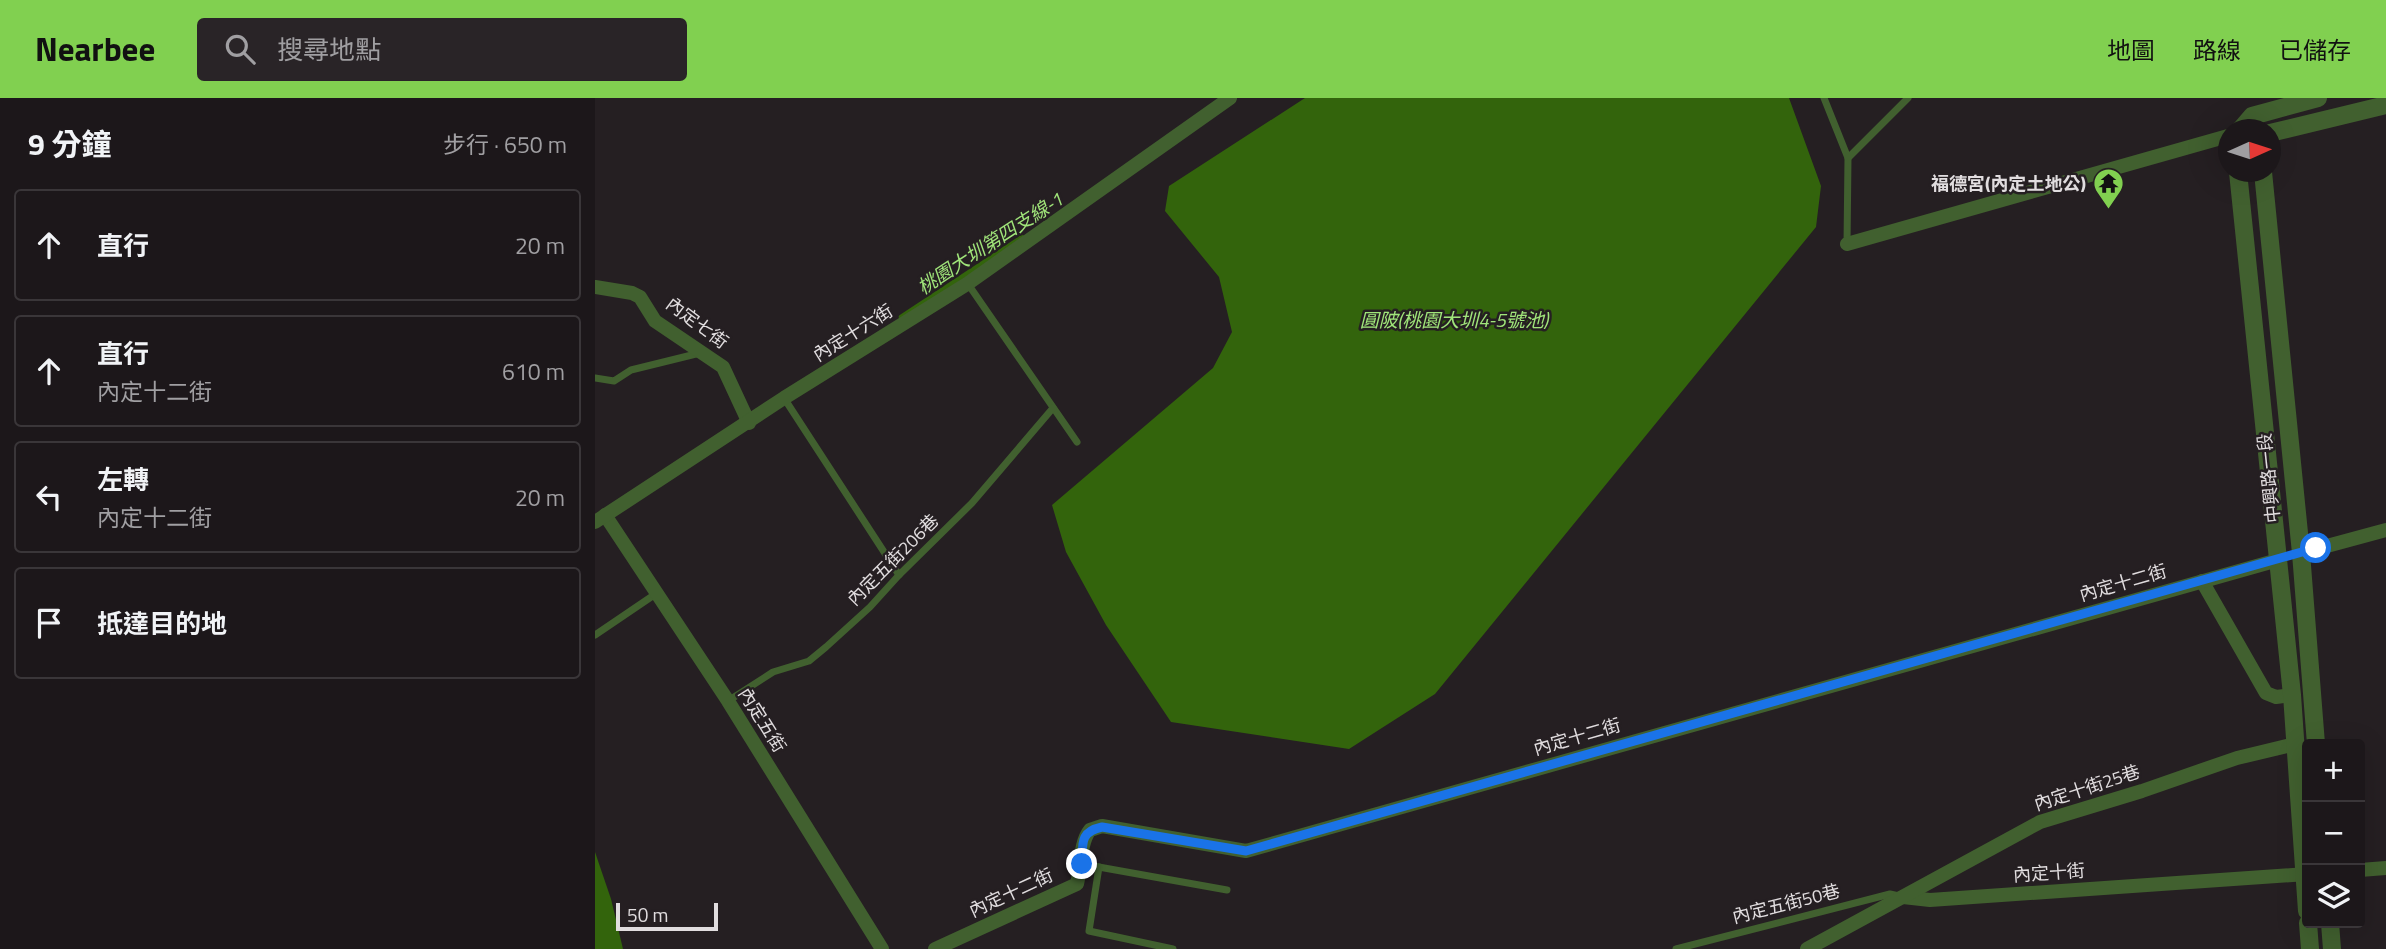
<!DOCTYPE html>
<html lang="zh-TW">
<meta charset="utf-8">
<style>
:root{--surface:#1c171a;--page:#292427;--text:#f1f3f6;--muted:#a09fa2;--line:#3a3639;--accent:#81d050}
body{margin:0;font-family:"Titillium Web","Noto Sans TC",sans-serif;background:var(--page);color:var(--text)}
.controls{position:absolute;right:21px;bottom:21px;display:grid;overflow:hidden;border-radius:7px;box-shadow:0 7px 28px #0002}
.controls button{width:63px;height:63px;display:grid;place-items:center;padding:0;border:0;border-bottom:2px solid var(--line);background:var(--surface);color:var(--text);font:35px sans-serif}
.compass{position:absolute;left:1623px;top:21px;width:63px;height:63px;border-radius:50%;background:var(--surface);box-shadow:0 7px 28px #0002;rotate:87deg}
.scale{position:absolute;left:21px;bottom:18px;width:102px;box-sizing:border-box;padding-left:7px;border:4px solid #e1dddf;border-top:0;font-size:19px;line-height:24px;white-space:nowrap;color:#e1dddf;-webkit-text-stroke:5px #251f22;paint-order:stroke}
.stop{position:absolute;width:21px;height:21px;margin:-16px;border:5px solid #1a73e8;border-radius:50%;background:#fff}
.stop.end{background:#1a73e8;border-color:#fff;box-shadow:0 2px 7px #0008}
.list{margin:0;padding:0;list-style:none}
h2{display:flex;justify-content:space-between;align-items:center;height:91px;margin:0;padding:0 28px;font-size:30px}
h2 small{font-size:23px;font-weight:400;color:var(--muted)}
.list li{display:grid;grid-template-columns:46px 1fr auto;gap:21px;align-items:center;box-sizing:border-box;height:112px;margin:0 14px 14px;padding:0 14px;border:2px solid var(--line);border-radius:7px}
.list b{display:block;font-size:26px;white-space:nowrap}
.list p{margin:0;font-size:23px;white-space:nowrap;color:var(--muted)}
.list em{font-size:23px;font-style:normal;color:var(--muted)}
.icon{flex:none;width:38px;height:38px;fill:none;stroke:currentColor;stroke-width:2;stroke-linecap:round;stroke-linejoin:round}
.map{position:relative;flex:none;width:1791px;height:851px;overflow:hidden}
header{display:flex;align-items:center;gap:42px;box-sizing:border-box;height:98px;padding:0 35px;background:var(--accent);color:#111}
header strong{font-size:33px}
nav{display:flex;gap:38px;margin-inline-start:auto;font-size:24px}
.search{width:490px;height:63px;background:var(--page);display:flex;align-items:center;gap:18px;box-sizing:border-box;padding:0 24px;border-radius:7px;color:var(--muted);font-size:26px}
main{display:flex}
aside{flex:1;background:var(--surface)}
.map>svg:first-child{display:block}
.water{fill:#33640c}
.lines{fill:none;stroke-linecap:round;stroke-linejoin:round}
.stream{stroke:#33640c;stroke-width:4.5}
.service{stroke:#41602f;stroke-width:7}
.minor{stroke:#41602f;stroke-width:14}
.tertiary{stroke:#41602f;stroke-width:18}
.route{stroke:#1a73e8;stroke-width:9}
.labels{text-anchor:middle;stroke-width:5;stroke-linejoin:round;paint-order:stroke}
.poi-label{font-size:18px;font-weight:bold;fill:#e1dddf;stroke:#251f22;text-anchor:end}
.street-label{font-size:18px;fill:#e1dddf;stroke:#251f22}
.water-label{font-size:19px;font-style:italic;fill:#a0e57a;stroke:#251f22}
</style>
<header>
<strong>Nearbee</strong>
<div class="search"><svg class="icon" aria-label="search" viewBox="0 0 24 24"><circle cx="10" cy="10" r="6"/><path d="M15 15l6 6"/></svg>搜尋地點</div>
<nav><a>地圖</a><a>路線</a><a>已儲存</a></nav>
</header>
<main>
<aside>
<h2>9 分鐘<small>步行 · 650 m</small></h2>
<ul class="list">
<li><svg class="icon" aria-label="ahead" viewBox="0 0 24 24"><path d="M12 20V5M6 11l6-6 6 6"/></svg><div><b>直行</b></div><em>20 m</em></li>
<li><svg class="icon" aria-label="ahead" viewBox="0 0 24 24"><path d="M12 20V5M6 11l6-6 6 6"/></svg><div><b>直行</b><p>內定十二街</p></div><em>610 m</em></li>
<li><svg class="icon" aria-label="left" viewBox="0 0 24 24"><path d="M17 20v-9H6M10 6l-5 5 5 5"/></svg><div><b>左轉</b><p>內定十二街</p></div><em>20 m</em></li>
<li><svg class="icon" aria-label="arrive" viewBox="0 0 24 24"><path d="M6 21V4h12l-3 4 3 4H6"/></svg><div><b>抵達目的地</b></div></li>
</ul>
</aside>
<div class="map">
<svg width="1791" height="851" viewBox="0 0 1791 851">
<rect width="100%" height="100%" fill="#251f22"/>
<g class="water">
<polygon points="710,0 1194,0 1226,88 1221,129 840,596 754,651 576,624 511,527 471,454 457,407 618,270 637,234 624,179 570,113 574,88"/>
<polygon points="0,754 16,801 28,851 0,851"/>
</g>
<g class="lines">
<polyline class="stream" points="306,219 427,139"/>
<g class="service">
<polyline points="1229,0 1253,60"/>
<polyline points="1252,146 1253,60 1313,0"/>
<polyline points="373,186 482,344"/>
<polyline points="0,280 19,283 36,272 105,255"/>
<polyline points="189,300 304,477"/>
<polyline points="0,537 62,495"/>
<polyline points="133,603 178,574 214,563 231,549 275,509 304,477 377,405 458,310"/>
<polyline points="487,766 632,792"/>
<polyline points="504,769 494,833 578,851"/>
<polyline points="1081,851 1295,796 1304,798"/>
</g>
<g class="minor">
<polyline points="1252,146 1633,38"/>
<polyline points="0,189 37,195 45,199 60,223 128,269 154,325"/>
<polyline points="10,417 133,603 287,851"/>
<polyline points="0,424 189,300 372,186 635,0"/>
<polyline points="1706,455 1791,432"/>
<polyline points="1607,483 1671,595 1681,599 1697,597"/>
<polyline points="1765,772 1791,770"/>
<polyline points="1308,799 1335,802 1712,776"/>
<path d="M 340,851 L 482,786 C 486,769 485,744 495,732 L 507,728 L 651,753 L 1683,462"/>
<polyline points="1212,851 1445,724 1547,693 1642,660 1700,646"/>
</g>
<g class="tertiary">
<polyline points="1645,32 1657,18 1723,0"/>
<polyline points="1675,35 1791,7"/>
<polyline points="1643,74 1697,597 1712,813"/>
<polyline points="1668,74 1706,455 1721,646"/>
<polyline points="1713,825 1715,851"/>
<polyline points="1735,825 1737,851"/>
</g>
</g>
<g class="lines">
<path class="route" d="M 487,766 C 488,746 484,734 507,729 L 651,753 L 1721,450"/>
</g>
<defs>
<symbol id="temple-pin" viewBox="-11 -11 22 30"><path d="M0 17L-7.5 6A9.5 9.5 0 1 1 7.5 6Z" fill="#81d050" stroke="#251f22"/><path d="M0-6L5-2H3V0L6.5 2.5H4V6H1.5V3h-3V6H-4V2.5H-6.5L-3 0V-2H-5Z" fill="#111"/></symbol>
</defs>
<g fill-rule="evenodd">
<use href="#temple-pin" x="1496" y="68" width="35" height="47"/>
</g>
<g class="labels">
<g class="poi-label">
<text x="1491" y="92">福德宮(內定土地公)</text>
</g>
<g class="street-label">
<text transform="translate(102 225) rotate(37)" y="6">內定七街</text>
<text transform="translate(258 235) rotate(-32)" y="6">內定十六街</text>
<text transform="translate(1674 380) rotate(-96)" y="6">中興路一段</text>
<text transform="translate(298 462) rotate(-45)" y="6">內定五街206巷</text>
<text transform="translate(1528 485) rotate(-16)" y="6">內定十二街</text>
<text transform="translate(167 622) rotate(58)" y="6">內定五街</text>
<text transform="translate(982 639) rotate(-16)" y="6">內定十二街</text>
<text transform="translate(1492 690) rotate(-18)" y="6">內定十街25巷</text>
<text transform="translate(1454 775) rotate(-4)" y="6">內定十街</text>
<text transform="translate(416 795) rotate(-25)" y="6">內定十二街</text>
<text transform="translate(1191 806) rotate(-14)" y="6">內定五街50巷</text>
</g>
<g class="water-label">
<text transform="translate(395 145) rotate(-33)" y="7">桃園大圳第四支線-1</text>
<text x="859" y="229">圓陂(桃園大圳4-5號池)</text>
</g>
</g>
</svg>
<div class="controls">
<button>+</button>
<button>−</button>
<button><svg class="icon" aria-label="layers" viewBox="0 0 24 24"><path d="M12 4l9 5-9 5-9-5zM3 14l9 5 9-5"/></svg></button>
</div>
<svg class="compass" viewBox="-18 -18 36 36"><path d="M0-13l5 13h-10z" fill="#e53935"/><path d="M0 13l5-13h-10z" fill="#a09fa2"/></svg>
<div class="scale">50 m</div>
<div class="stop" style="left:1721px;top:450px"></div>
<div class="stop end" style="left:487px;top:766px"></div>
</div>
</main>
